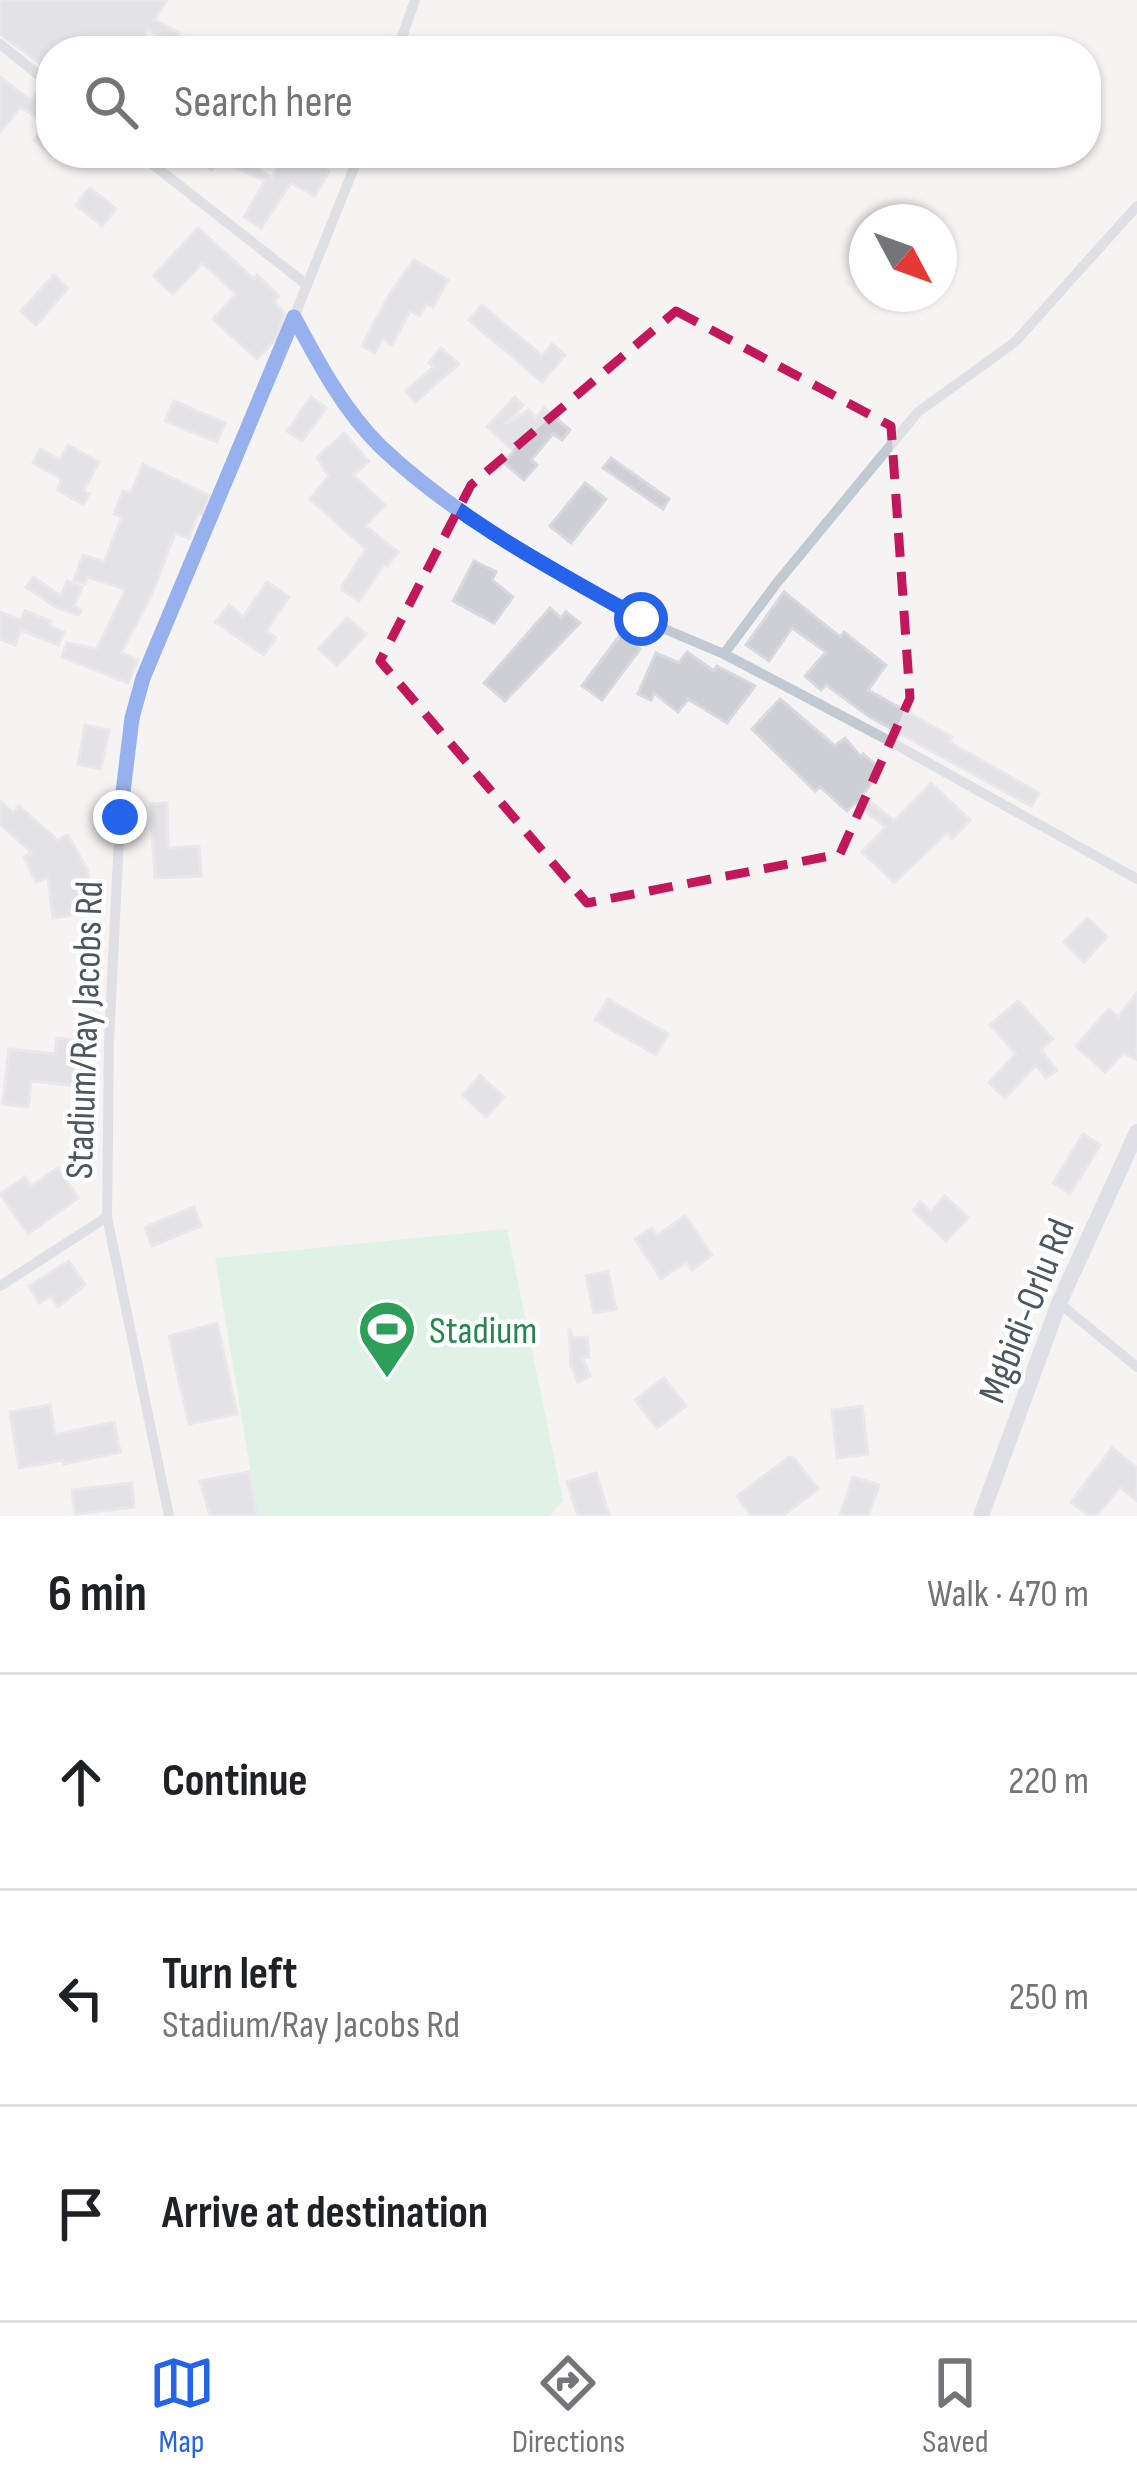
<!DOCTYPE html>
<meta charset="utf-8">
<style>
:root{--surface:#fff;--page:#f6f6f6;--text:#202124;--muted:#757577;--line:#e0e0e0;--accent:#2563eb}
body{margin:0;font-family:"Sofia Sans Condensed",sans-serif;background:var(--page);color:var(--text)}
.compass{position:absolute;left:849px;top:204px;width:108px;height:108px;border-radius:50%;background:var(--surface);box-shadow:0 3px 9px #0004;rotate:131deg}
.stop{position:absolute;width:36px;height:36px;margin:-27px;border:9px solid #2563eb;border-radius:50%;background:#fff}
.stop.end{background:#2563eb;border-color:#fff;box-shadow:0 3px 12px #0008}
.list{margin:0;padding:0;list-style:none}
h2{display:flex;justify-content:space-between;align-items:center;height:156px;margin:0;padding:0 48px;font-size:51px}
h2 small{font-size:39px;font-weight:400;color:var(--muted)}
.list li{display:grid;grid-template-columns:78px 1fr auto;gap:36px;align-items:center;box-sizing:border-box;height:216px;padding:0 48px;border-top:3px solid var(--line)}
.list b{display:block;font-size:45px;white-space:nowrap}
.list p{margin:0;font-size:39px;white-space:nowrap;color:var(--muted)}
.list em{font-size:39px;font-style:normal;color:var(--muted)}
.icon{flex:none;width:66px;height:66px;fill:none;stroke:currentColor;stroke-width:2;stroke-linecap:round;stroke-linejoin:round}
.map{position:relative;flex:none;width:1137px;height:1516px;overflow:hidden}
.search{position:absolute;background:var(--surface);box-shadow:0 3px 9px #0004;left:36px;right:36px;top:36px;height:132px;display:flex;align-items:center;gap:30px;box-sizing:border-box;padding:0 42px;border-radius:48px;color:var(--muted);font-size:45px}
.sheet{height:804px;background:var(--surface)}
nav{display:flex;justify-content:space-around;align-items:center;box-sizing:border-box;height:168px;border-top:3px solid var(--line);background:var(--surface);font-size:33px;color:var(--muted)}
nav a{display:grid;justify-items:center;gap:6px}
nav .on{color:var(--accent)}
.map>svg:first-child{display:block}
.green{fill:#c3f1d5}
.building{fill:#cdcfd5;stroke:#d7d9de;stroke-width:3}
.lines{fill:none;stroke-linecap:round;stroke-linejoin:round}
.minor{stroke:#c1cad2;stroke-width:10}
.secondary{stroke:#c1cbd6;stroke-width:16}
.route{stroke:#2563eb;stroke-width:15}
.marked{fill:none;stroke:#c2185b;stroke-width:9;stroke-dasharray:24 15;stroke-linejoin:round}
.labels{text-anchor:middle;stroke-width:9;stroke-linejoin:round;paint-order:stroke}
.street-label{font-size:39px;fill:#4a5661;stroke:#fff}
.leisure-label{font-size:39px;fill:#27864d;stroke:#fff;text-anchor:start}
</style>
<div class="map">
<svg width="1137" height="1516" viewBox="0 0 1137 1516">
<rect width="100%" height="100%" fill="#f5f3f3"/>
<polygon class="green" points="507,1229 563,1501 549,1516 258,1516 215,1258"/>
<g class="building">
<polygon points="0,0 167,0 154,20 179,33 174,43 148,30 134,51 51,51 51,72 0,34"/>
<polygon points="0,77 31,101 39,88 51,95 51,154 34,140 48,124 20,107 0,132"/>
<polygon points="187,153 243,153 257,159 254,166 272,178 285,153 294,153 329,171 315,196 291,183 261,228 244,217 265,181 218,160 212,170"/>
<polygon points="90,188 116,209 102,226 76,205"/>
<polygon points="198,228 254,279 257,275 279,296 274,302 285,313 275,340 257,359 213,319 236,294 202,263 173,294 153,276"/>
<polygon points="414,260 448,280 433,307 426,304 420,316 410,311 392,345 382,339 375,353 362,346 389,295"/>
<polygon points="54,275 68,288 36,325 21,311"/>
<polygon points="482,305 542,356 552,344 565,355 542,382 469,320"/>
<polygon points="441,348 459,364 415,402 406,391 434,367 429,363"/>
<polygon points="311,397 326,408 302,441 287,431"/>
<polygon points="515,397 523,405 506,424 529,410 536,418 544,408 570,430 562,440 553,434 531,460 537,465 524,480 504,463 514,451 487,427"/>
<polygon points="174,401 225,423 217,442 165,421"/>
<polygon points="344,433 369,461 353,475 385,505 365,526 398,552 387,566 384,564 359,601 342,590 342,586 366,549 310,499 329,476 317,458"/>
<polygon points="68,445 99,462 83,491 89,494 83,504 57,490 62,479 33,463 40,449 60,460"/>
<polygon points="611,458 669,499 663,509 603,468"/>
<polygon points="143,464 210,496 202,515 198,513 189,538 175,533 151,596 121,653 138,660 128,683 62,657 67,643 97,649 126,589 87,577 85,584 74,580 83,555 104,562 122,517 114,514 123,491 131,493"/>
<polygon points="585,483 606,499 571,543 550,526"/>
<polygon points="474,561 496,572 492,580 513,597 494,623 453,601"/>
<polygon points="33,577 61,596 67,581 82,587 74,606 81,611 78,615 57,608 26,587"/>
<polygon points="267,582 289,597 266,631 276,638 264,655 215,622 229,605 243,617"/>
<polygon points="784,592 840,637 844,632 886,665 868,690 952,737 949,742 1039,793 1031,806 870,717 826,685 821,690 805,676 826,652 792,628 769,661 746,645"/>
<polygon points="550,608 561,618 566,612 580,623 505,701 484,683"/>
<polygon points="25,611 51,621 49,626 64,632 58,645 21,630 15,645 0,639 0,612 21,620"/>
<polygon points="347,618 366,634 337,665 319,649"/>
<polygon points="621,634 640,649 602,700 582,686"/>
<polygon points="687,652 714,671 717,666 755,686 727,723 688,699 678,712 654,693 651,700 638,694 656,653 679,663"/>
<polygon points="780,699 835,746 845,738 861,757 863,754 883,771 862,795 894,821 931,783 970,820 952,839 947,833 894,882 862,852 886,827 855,803 847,811 820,787 815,791 752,729"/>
<polygon points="85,725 109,730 101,769 78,764"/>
<polygon points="0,801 13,813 19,806 57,840 68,835 87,869 93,912 53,918 48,877 36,882 24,857 32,853 0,824"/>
<polygon points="167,803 168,848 199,846 201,876 155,878 150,804"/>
<polygon points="1087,918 1107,937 1084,962 1064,942"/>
<polygon points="1137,993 1137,1060 1123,1053 1105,1072 1076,1046 1109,1009 1118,1017"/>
<polygon points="608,999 668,1034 656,1055 595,1020"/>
<polygon points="1018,1001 1053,1039 1041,1050 1057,1070 1046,1078 1036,1065 1005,1098 989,1083 1016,1054 990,1025"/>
<polygon points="57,1038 81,1041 79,1055 91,1056 88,1087 31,1081 28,1107 3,1104 9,1049 55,1054"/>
<polygon points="480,1075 504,1097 486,1117 463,1095"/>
<polygon points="1083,1134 1100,1145 1070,1194 1053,1183"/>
<polygon points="58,1168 78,1198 28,1234 0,1194 25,1177 31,1186"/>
<polygon points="945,1196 968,1217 946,1241 913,1210 920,1202 931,1212"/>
<polygon points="194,1207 201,1226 152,1246 145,1227"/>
<polygon points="685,1216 712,1255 692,1270 686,1262 661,1279 635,1239 652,1228 657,1236"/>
<polygon points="69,1261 85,1285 58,1307 51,1296 39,1303 29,1286"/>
<polygon points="608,1271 616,1309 594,1313 586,1276"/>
<polygon points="217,1323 237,1414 189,1424 169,1336"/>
<polygon points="569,1328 573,1338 587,1337 589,1357 582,1357 590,1376 578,1382 571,1366"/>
<polygon points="664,1378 686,1406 657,1428 635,1400"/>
<polygon points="50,1405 55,1435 114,1422 120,1452 64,1464 63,1460 19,1468 10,1412"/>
<polygon points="862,1406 868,1454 837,1458 832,1410"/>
<polygon points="1112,1448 1137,1468 1137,1501 1120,1487 1096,1516 1089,1516 1071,1502"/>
<polygon points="789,1457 795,1459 818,1489 782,1516 751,1516 737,1496"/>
<polygon points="249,1472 257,1515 210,1516 200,1481"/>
<polygon points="596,1473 609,1516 578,1516 567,1482"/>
<polygon points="853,1477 879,1485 868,1516 840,1516"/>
<polygon points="132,1483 134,1507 75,1514 72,1490"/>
</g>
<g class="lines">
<g class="minor">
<polyline points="0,44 51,85"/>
<polyline points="397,51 415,0"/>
<polyline points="138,153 307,285"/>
<path d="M 294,317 C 319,363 346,408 381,447 L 493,535 L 641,619 L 724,654 L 882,737 L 1137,879"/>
<polyline points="724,654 776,584 918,412 1015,342 1137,206"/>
<polyline points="0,1286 107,1217"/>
<polyline points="1059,1303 1137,1367"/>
<polyline points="169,1516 107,1217 109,1041 120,817 132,718 158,639 235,464 360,153"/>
</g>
<polyline class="secondary" points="981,1516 1059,1303 1137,1132"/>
</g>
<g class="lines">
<path class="route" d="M 120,817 L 132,718 L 143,678 L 294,317 C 318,362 344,411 381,447 C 457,519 550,568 641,619"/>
</g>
<path d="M0 0H1137V1516H0ZM 676,311 L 891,426 L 910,698 L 840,854 L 587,903 L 380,661 L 471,485 Z" fill="#f5f3f3" fill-opacity=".55" fill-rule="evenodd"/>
<path class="marked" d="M 676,311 L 891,426 L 910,698 L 840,854 L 587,903 L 380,661 L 471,485 Z"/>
<defs>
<symbol id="stadium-pin" viewBox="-11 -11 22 30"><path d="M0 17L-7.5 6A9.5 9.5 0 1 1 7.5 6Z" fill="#2e9e5b" stroke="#fff"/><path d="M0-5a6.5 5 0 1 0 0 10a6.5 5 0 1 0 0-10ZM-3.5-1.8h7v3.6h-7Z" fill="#fff"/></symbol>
</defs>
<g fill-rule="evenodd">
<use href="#stadium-pin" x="354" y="1296" width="66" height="90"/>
</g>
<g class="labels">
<g class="street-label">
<text transform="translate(83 1030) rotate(-88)" y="14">Stadium/Ray Jacobs Rd</text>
<text transform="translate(1025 1310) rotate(-68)" y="14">Mgbidi-Orlu Rd</text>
</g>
<g class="leisure-label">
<text x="429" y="1343">Stadium</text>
</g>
</g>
</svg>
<svg class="compass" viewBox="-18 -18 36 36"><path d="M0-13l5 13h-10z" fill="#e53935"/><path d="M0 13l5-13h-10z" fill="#757577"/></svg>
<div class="stop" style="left:641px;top:619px"></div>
<div class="stop end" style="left:120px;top:817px"></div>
<div class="search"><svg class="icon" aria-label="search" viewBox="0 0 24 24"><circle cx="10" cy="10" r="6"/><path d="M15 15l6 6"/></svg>Search here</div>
</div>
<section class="sheet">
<h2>6 min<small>Walk · 470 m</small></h2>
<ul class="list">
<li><svg class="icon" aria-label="ahead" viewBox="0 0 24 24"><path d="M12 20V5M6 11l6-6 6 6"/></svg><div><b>Continue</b></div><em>220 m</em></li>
<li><svg class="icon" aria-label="left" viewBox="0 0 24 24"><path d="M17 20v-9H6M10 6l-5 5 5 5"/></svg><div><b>Turn left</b><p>Stadium/Ray Jacobs Rd</p></div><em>250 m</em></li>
<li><svg class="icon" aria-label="arrive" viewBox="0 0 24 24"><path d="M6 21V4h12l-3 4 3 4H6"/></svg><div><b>Arrive at destination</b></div></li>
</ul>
</section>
<nav>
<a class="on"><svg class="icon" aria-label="map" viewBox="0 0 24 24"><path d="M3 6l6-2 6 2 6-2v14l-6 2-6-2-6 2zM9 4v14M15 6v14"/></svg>Map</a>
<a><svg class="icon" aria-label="directions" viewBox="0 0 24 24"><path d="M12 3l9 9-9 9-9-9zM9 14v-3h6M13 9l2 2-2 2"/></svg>Directions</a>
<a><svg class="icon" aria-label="saved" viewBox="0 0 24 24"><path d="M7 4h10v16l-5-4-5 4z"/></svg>Saved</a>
</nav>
